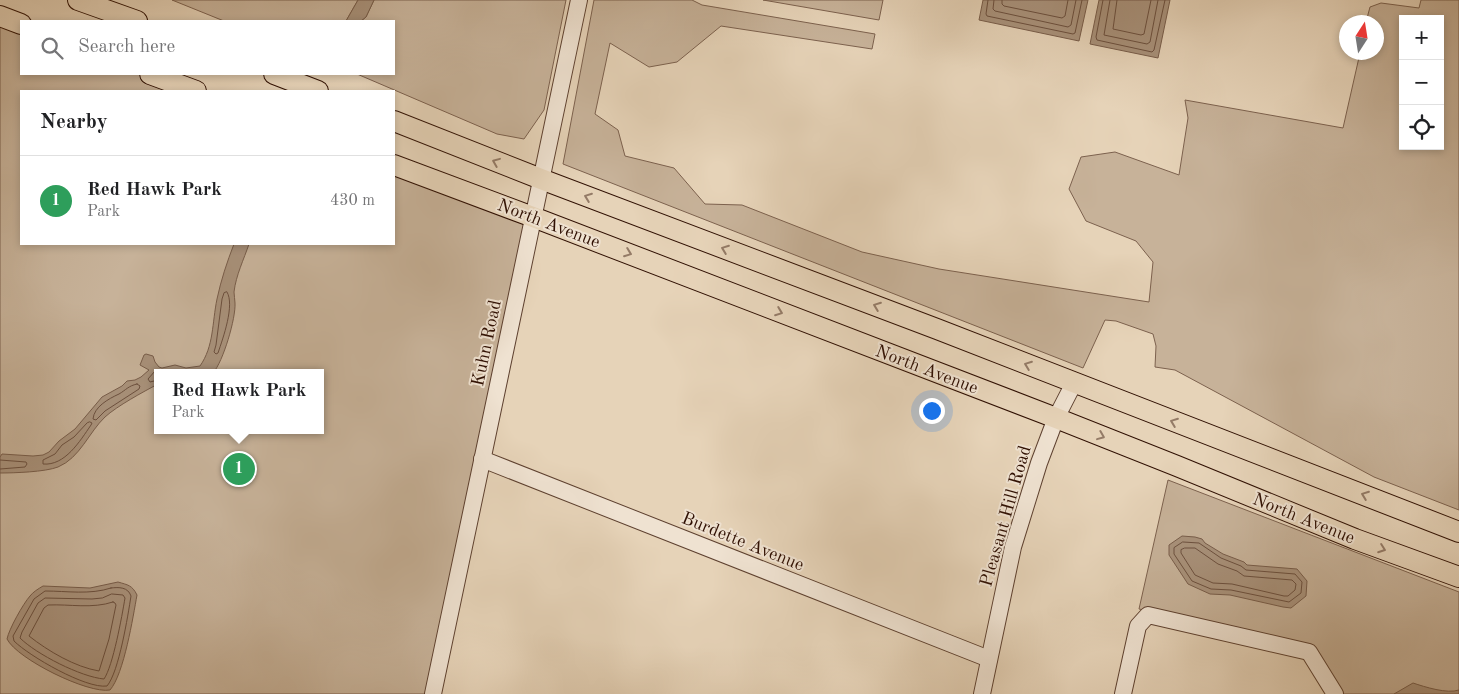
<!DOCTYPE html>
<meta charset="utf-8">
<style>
:root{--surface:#fff;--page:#f2f2f2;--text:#202124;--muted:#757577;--line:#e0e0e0;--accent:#8f2418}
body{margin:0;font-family:"Old Standard TT",serif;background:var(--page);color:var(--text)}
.controls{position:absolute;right:15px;top:15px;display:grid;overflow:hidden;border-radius:0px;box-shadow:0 2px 8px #0003}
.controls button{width:45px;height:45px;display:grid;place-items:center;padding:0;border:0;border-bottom:1px solid var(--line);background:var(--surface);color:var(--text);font:25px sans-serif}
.compass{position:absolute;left:1339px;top:15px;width:45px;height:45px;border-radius:50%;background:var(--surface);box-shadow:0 2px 8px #0003;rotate:12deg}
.you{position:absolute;left:931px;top:410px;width:18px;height:18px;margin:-12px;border:4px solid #fff;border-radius:50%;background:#1a73e8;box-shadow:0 0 0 8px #1a73e833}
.badge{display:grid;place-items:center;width:32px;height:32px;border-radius:50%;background:var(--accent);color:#fff;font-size:16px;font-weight:700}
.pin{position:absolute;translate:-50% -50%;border:2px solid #fff;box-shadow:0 1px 5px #0006}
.popup{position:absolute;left:154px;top:369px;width:170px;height:65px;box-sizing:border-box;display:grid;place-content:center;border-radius:0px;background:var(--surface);filter:drop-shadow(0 1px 4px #0005);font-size:16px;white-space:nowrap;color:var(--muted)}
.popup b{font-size:19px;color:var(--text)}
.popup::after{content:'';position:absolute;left:50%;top:100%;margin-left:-10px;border:10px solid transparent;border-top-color:var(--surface)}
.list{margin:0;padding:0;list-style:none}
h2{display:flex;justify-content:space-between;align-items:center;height:65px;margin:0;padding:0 20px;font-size:21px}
h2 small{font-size:16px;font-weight:400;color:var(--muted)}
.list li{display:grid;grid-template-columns:32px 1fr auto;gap:15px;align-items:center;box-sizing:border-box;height:90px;padding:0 20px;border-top:1px solid var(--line)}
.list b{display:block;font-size:19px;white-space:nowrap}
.list p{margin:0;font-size:16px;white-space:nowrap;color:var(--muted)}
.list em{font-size:16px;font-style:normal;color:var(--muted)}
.icon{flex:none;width:28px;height:28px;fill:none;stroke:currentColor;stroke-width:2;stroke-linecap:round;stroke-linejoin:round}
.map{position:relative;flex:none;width:1459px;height:694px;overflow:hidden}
.search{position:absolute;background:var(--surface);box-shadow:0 2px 8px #0003;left:20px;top:20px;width:375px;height:55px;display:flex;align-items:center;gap:12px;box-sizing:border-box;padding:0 18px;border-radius:0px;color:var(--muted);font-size:19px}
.panel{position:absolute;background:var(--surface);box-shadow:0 2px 8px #0003;left:20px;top:90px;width:375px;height:155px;border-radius:0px}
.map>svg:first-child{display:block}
.green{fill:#c7b299;stroke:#7c614e;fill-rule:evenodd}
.water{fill:#a8917a;stroke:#785d4a}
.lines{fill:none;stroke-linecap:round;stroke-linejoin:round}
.shore{stroke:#6c503e;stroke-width:1}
.minor-casing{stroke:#5e4130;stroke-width:18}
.major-casing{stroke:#301003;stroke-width:22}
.minor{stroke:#efe2d1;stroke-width:16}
.major{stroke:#e6d3b8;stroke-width:20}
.oneway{stroke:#947b67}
.labels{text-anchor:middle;stroke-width:4;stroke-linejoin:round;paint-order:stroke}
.street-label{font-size:18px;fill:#301003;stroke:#efe2d1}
</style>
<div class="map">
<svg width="1459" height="694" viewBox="0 0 1459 694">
<rect width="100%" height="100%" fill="#e6d3b8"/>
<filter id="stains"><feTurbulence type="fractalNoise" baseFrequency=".004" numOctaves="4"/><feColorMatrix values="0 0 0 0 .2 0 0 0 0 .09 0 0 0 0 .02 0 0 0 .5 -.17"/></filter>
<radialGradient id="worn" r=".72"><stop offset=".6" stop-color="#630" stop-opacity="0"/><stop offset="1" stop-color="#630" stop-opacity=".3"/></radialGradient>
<g class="green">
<polygon points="172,0 358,0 346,21 224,21"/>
<polygon points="374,0 566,0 544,110 524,139 497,134 357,74 394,74 394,21 361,21 366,17"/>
<path d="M 594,0 L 692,0 L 702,5 L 875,34 L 872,49 L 721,26 L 677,62 L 649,67 L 610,43 L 595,114 L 618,130 L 625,156 L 674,168 L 705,204 L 742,205 L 862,252 L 939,269 L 1149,302 L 1153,262 L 1136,241 L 1086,221 L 1069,189 L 1081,157 L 1115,152 L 1179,175 L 1188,118 L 1185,100 L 1343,128 L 1360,53 L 1376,52 L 1376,22 L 1366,22 L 1370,7 L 1381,3 L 1419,8 L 1421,0 L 1459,0 L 1459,510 L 1374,477 L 1175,370 L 1155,367 L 1156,346 L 1153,334 L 1116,321 L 1105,320 L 1083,368 L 563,164 ZM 1403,19 L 1440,19 L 1440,146 L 1403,146 Z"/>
<polygon points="763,0 883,0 879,20"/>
<path d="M 0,19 L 21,27 L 21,74 L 143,74 L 189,91 L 21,91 L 21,244 L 394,244 L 394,170 L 529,222 L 433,694 L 0,694 ZM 158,373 L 320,373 L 320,430 L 158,430 Z"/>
<polygon points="1168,480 1459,592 1459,694 1341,694 1310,647 1139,609"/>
</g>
<g class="water">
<polygon points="358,0 374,0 366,17 361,21 346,21"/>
<polygon points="983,0 1088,0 1079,41 979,20"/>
<polygon points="1099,0 1170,0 1158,58 1090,44"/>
<path d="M 234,244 L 249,244 C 244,259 236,275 234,292 C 234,296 235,299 235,303 C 236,318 223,362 213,373 L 158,373 L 158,384 C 143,392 117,406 105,417 C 89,432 80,458 58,467 C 45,472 14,473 0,473 L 0,457 L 2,454 L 33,456 L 43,455 L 49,452 L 59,441 L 75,429 L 102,397 L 122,386 L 127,381 L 135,380 L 141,377 L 149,370 L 140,365 L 144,355 L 146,354 L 153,356 L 155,362 L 159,367 L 162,368 L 175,365 L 186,368 L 200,366 C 214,346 212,323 217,299 C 221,280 227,262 234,244 Z"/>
<polygon points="1182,536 1195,537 1202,539 1205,543 1223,554 1244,562 1247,565 1297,569 1307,581 1306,596 1291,608 1283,607 1230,595 1210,594 1188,584 1169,555 1169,545"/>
<path d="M 118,582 C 128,585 132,585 137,595 C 133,617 124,674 110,690 C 88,694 17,659 7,639 C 9,629 23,604 30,596 C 33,592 38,589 43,586 L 90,588 Z"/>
<path d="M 1413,683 C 1425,687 1447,694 1459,690 L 1459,694 L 1394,694 Z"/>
</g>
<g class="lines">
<g class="shore">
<polyline points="988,0 986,14 987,16 1073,34 1075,33 1082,0"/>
<polyline points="994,0 993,9 995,11 1068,27 1071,25 1076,0"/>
<polyline points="1002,0 1002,4 1004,6 1062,18 1065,16 1068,0"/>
<polyline points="1103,0 1096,37 1097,40 1152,52 1154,50 1165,0"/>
<polyline points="1110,0 1104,35 1147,44 1150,42 1158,0"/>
<polyline points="1117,0 1113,29 1141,35 1144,34 1151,0"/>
<path d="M 227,292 C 235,305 223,338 218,353 L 216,354 L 214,352 L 216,345 L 222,299 L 224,293 Z"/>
<path d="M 158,380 L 150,382 L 148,379 L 155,371 C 166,374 173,368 184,373"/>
<path d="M 137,384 L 140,386 L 139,389 L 105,411 L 96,420 L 93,419 C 94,407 108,399 119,394 C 126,390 128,386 137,384 Z"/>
<path d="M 90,422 L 92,423 L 91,425 C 80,441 65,466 43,464 L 43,460 L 55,454 L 62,445 L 74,437 L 87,423 Z"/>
<polyline points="0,460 26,462 27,464 25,467 0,469"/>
<polygon points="1183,542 1199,543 1221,558 1241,566 1246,570 1295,574 1302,582 1301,593 1289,602 1231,590 1211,589 1192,581 1174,554 1174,548"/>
<polygon points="1185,548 1195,548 1218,564 1237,571 1244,576 1292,580 1296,584 1295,590 1288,596 1284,596 1232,584 1213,583 1195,575 1181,553 1181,550"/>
<path d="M 111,588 C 119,587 128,587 131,596 C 128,615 119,672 107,686 C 86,689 29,656 14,641 L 13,636 L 34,599 L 45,591 C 67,591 90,595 111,588 Z"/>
<path d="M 112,594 L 123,595 L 125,598 C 122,616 113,666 104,679 C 81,677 36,654 20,638 L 22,632 L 38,603 L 45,598 L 92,599 L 102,598 Z"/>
<path d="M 113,602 L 115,603 L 116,605 L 109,639 L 99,671 C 75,667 48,651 29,636 L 44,608 L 48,605 C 70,604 92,609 113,602 Z"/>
</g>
<defs>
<g id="minor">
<polyline points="482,459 989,659"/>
<polyline points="433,694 579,0"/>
<polyline points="982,694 1013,547 1039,463 1056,418 1074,383"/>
<polyline points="1123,694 1138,626 1148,615 1309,652 1335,694"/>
</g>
<g id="major">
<polyline points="78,0 137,21"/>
<polyline points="0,16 21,24"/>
<polyline points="150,74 196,91"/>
<polyline points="274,74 318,91"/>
<polyline points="394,121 541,179 937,329 1459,532"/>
<polyline points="394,165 533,217 1056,418 1177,466 1355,539 1459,577"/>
</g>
</defs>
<use href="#minor" class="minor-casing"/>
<use href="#major" class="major-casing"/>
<use href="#minor" class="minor"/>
<use href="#major" class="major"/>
</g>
<defs><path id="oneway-chevron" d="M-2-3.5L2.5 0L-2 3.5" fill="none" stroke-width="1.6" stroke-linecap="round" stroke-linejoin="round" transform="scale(1.25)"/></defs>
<g class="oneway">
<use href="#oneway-chevron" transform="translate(496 162) rotate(-158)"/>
<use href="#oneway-chevron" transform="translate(588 197) rotate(-159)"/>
<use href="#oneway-chevron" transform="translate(725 249) rotate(-159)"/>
<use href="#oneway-chevron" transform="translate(628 253) rotate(21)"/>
<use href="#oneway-chevron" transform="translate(877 306) rotate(-159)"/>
<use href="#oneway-chevron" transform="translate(779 312) rotate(21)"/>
<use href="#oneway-chevron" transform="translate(1028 365) rotate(-159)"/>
<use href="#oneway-chevron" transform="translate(1174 422) rotate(-159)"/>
<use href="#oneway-chevron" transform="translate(1101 436) rotate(22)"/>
<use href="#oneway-chevron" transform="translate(1365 495) rotate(-159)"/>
<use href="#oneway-chevron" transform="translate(1382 549) rotate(20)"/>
</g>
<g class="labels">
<g class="street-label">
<text transform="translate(549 223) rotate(21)" y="6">North Avenue</text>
<text transform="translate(486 343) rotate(-78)" y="6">Kuhn Road</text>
<text transform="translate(927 369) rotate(21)" y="6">North Avenue</text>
<text transform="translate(1005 516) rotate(-74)" y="6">Pleasant Hill Road</text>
<text transform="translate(1304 518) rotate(22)" y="6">North Avenue</text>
<text transform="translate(743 541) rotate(22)" y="6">Burdette Avenue</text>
</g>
</g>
<rect width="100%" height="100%" filter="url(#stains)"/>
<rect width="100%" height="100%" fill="url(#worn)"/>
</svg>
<div class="controls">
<button>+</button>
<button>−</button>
<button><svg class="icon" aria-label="locate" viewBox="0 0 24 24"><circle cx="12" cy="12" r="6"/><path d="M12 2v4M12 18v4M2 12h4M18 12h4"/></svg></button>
</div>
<svg class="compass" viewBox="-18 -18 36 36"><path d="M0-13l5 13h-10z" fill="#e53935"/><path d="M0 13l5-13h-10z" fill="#757577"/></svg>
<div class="you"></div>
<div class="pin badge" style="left:239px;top:469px;background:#2e9e5b">1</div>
<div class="popup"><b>Red Hawk Park</b>Park</div>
<div class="search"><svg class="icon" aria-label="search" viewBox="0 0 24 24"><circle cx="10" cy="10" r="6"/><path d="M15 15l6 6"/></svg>Search here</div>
<section class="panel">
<h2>Nearby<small></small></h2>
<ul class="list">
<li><span class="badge" style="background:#2e9e5b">1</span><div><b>Red Hawk Park</b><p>Park</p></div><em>430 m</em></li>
</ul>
</section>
</div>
